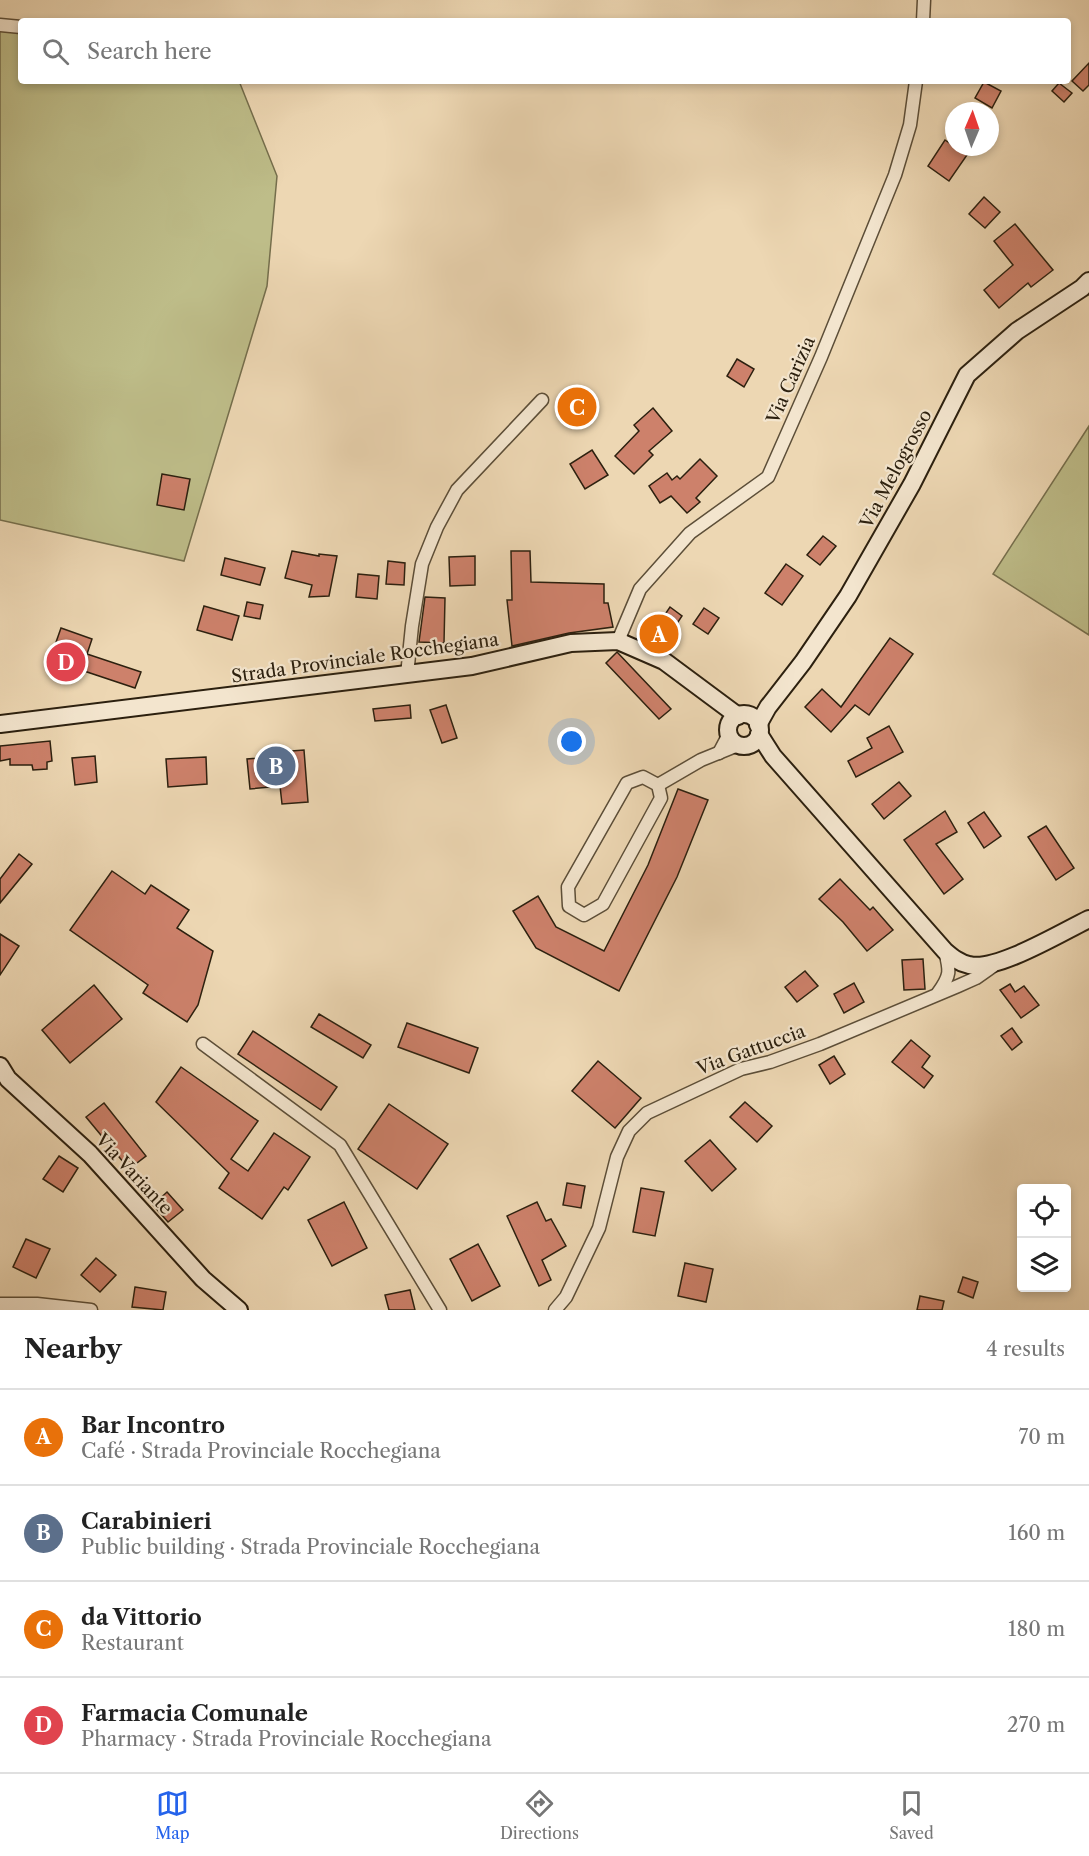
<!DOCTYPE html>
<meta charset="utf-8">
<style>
:root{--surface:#fff;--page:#f6f6f6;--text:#222;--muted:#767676;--line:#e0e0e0;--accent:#2563eb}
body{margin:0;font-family:"Libre Caslon Text",serif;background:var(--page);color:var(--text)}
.controls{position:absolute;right:18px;bottom:18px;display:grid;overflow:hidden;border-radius:6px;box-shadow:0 3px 9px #0003}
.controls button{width:54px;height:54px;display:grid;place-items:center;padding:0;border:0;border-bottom:2px solid var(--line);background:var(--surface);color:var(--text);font:30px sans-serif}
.compass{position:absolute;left:945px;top:102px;width:54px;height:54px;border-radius:50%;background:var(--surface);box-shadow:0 3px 9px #0003;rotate:2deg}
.you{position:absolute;left:572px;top:742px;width:21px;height:21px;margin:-15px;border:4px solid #fff;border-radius:50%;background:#1a73e8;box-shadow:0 0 0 9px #1a73e833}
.badge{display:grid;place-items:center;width:39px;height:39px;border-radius:50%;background:var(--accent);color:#fff;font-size:20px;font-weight:700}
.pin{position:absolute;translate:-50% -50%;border:3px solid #fff;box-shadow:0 2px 6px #0006}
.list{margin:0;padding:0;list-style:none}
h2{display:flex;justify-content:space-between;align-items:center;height:78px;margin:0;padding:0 24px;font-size:26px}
h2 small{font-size:20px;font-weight:400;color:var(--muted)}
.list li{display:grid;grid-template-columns:39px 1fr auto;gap:18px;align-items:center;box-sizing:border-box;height:96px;padding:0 24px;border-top:2px solid var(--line)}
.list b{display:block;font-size:22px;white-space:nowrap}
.list p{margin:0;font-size:20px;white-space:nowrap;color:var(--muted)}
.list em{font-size:20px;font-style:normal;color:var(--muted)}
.icon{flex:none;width:33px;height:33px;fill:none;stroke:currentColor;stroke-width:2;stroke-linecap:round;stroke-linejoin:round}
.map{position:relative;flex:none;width:1089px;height:1310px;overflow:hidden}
.search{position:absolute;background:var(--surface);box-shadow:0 3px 9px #0003;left:18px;right:18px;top:18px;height:66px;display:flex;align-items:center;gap:15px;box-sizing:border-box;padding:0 21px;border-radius:6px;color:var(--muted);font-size:22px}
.sheet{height:462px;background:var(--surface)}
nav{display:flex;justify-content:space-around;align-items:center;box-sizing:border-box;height:84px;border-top:2px solid var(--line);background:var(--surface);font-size:16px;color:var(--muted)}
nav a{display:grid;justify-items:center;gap:3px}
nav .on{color:var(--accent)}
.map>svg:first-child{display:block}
.green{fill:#bebd89;stroke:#756e4c;stroke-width:1.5}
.building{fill:#cd816b;stroke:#2c200f;stroke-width:1.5}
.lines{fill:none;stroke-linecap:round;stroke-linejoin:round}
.street-casing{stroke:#5c4e38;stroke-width:15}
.secondary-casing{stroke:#2c200f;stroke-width:20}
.street{stroke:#f3e5ce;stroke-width:12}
.secondary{stroke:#f3e5ce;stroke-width:16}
.labels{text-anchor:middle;stroke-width:4.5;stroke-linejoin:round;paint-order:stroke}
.street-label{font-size:18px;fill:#2c200f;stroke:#f3e5ce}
</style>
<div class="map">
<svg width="1089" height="1310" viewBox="0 0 1089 1310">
<rect width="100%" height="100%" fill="#edd7b3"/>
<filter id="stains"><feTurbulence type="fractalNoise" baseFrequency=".00333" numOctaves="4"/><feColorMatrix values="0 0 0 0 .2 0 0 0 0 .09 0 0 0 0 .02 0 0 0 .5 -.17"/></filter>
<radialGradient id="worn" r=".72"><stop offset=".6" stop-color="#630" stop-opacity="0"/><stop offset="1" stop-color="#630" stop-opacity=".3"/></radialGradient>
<g class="green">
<polygon points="0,29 21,30 21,81 239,81 277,176 267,286 184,561 0,520"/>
<polygon points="1089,426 1089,635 993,574"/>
</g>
<g class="building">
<polygon points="1089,63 1089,85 1083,91 1072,81"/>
<polygon points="984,82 1001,91 992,108 975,98"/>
<polygon points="1059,83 1072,93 1064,102 1052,91"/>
<polygon points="945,140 967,155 949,181 928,166"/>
<polygon points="984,197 1000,212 985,228 969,214"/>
<polygon points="1015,224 1053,270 1031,287 1028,283 999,308 984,290 1013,265 994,241"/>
<polygon points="737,359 754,369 744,387 727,376"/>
<polygon points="577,393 592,409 582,419 566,403"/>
<polygon points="653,408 672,431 649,451 653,455 634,474 615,456 639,431 634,425"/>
<polygon points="592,450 608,475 585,489 570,464"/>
<polygon points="700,459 717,476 696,498 700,502 687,513 671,496 660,503 649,486 667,473 672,480 677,476 680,479"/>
<polygon points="162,474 190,479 184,510 157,505"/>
<polygon points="823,536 836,546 820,565 807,555"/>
<polygon points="292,551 319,556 319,554 337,556 329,596 309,597 312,585 285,578"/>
<polygon points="511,551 530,551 531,582 604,584 604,603 608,603 613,627 569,633 512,646 507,600 512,600"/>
<polygon points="475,556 475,585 450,586 449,557"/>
<polygon points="225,558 265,568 260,585 221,575"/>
<polygon points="388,561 405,563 404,585 386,584"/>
<polygon points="786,564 803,576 782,605 765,593"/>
<polygon points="358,574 379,576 377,599 356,597"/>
<polygon points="425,597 445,598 444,643 419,642"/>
<polygon points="247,602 263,605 260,619 244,616"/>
<polygon points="204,606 239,616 232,640 197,630"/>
<polygon points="670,607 682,616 664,643 651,635"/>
<polygon points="704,608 719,618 708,634 693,624"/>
<polygon points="61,628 92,639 87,654 141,672 135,688 81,670 78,676 48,665"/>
<polygon points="890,638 913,654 869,715 855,705 831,732 805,707 822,689 841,707"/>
<polygon points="617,652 671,709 659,719 606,663"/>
<polygon points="410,705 411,718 375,721 373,709"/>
<polygon points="446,705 457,738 442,743 430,710"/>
<polygon points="889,726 903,752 856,777 848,761 872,748 867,738"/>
<polygon points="50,741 52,761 47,762 47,769 33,770 32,765 10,765 10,759 0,761 0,746"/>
<polygon points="304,750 308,802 282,804 280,786 250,789 247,759 278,756 278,752"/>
<polygon points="95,756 97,782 75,785 72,758"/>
<polygon points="206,757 207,784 168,787 166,759"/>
<polygon points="899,782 911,796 884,819 872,804"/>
<polygon points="678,789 708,800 677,877 619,991 536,948 513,911 538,896 556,927 604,951 648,865"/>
<polygon points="945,811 957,832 936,844 963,879 944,894 904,840"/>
<polygon points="984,812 1001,836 984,848 968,823"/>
<polygon points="1046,826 1074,868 1056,880 1028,837"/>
<polygon points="19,854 32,864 0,903 0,879"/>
<polygon points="112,871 145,894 151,885 189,910 177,928 213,951 198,1005 187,1022 143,993 148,985 70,930"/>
<polygon points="840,879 870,910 873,907 893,930 867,951 843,922 819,899"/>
<polygon points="0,934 19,946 0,975"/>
<polygon points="923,959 925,989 904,990 902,960"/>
<polygon points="805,971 818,986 797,1002 785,987"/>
<polygon points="854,983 864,1002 844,1013 834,994"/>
<polygon points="1010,984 1015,992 1024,986 1039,1005 1021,1018 1000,990"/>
<polygon points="94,985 122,1019 70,1063 42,1030"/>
<polygon points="319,1014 371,1045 363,1058 311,1027"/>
<polygon points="407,1023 478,1048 469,1073 398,1047"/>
<polygon points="1012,1028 1022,1042 1012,1050 1001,1036"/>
<polygon points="253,1031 337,1087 321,1110 238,1054"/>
<polygon points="911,1040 930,1056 922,1067 933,1076 924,1088 892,1062"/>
<polygon points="834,1056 845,1074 830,1084 819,1065"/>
<polygon points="598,1061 641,1098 615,1128 572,1091"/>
<polygon points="181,1067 258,1121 231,1159 248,1171 274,1133 310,1157 288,1190 284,1187 262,1219 219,1188 229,1173 156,1102"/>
<polygon points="745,1102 772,1126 757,1142 730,1117"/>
<polygon points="104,1103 146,1156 129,1169 86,1117"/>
<polygon points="389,1104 448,1144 417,1189 358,1149"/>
<polygon points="710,1140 736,1169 712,1191 685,1161"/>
<polygon points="59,1156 78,1168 63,1192 43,1179"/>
<polygon points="567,1183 585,1186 581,1208 563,1205"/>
<polygon points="641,1188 664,1192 655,1236 633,1232"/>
<polygon points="167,1192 183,1210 168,1222 153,1205"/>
<polygon points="344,1202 367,1248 332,1266 308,1220"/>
<polygon points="537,1202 546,1221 551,1219 566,1246 542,1260 551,1280 539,1286 507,1216"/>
<polygon points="26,1239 50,1249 36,1278 13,1267"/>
<polygon points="478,1244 500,1286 472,1301 450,1259"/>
<polygon points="96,1258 116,1275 100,1292 81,1275"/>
<polygon points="685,1263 713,1269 706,1302 678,1296"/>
<polygon points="963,1277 978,1282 973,1298 958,1292"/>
<polygon points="135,1287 166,1292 163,1310 132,1307"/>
<polygon points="410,1290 415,1310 389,1310 385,1295"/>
<polygon points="920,1296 944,1301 942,1310 917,1310"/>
</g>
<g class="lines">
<defs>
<g id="street">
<polyline points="923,21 924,0"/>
<polyline points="0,25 21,27"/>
<polyline points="618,641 640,589 690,533 768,477 821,357 895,175 910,125 916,81"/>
<polyline points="407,675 412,626 422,564 437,527 457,490 542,400"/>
<polyline points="719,753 729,734"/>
<polygon points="643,777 658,785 661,798 603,904 584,915 569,906 568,887 627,783"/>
<polyline points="658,785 701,760 738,745"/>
<path d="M 938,993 C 951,975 950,971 945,951"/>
<polyline points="203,1044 340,1145 440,1310"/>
<polyline points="0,1304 37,1304 91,1310"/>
<polyline points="555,1310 566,1297 599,1228 617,1157 629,1131 647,1113 741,1069 770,1062 820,1044 958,986 976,978 993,966"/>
</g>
<g id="secondary">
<circle cx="744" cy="730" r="16"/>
<polyline points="0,724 472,666 571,643 618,641 664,661 738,716"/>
<polyline points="758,725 768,707 803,662 848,596 912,484 967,375 1017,331 1082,288 1089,281"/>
<path d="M 759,734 L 773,756 L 945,951 C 952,957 959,963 969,965 C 996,972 1062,932 1089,919"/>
<polyline points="0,1066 8,1079 90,1154 203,1279 239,1310"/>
</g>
</defs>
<use href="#street" class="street-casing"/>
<use href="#secondary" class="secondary-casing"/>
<use href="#street" class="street"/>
<use href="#secondary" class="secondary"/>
</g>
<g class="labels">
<g class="street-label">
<text transform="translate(791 380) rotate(-66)" y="6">Via Carizia</text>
<text transform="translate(896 469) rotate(-62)" y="6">Via Melogrosso</text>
<text transform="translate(365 658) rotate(-8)" y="6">Strada Provinciale Rocchegiana</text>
<text transform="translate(751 1050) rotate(-20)" y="6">Via Gattuccia</text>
<text transform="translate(134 1174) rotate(47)" y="6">Via Variante</text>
</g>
</g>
<rect width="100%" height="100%" filter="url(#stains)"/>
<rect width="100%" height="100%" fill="url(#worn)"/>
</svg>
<div class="controls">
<button><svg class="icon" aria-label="locate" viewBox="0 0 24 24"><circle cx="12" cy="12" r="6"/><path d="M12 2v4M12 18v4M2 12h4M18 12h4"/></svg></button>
<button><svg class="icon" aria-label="layers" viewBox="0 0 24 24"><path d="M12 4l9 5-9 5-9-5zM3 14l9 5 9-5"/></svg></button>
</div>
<svg class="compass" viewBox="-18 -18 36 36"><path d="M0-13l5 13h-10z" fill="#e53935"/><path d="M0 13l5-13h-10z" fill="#767676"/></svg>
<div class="you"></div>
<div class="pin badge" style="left:659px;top:634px;background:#e8710a">A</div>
<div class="pin badge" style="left:276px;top:766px;background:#5c6f8a">B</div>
<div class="pin badge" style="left:577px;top:407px;background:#e8710a">C</div>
<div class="pin badge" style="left:66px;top:662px;background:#e0444e">D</div>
<div class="search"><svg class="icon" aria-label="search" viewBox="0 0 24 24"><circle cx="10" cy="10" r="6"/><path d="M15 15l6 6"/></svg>Search here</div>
</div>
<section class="sheet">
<h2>Nearby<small>4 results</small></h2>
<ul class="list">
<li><span class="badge" style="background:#e8710a">A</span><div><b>Bar Incontro</b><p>Café · Strada Provinciale Rocchegiana</p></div><em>70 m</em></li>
<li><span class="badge" style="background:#5c6f8a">B</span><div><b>Carabinieri</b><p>Public building · Strada Provinciale Rocchegiana</p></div><em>160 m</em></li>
<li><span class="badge" style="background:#e8710a">C</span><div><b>da Vittorio</b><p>Restaurant</p></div><em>180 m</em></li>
<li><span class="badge" style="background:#e0444e">D</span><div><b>Farmacia Comunale</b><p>Pharmacy · Strada Provinciale Rocchegiana</p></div><em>270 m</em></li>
</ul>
</section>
<nav>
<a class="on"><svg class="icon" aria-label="map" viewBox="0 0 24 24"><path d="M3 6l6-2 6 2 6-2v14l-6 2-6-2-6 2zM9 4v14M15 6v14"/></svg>Map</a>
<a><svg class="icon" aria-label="directions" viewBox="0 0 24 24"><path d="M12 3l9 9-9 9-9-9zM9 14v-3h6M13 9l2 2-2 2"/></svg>Directions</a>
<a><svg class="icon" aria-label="saved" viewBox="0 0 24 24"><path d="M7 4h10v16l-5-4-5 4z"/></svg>Saved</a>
</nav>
